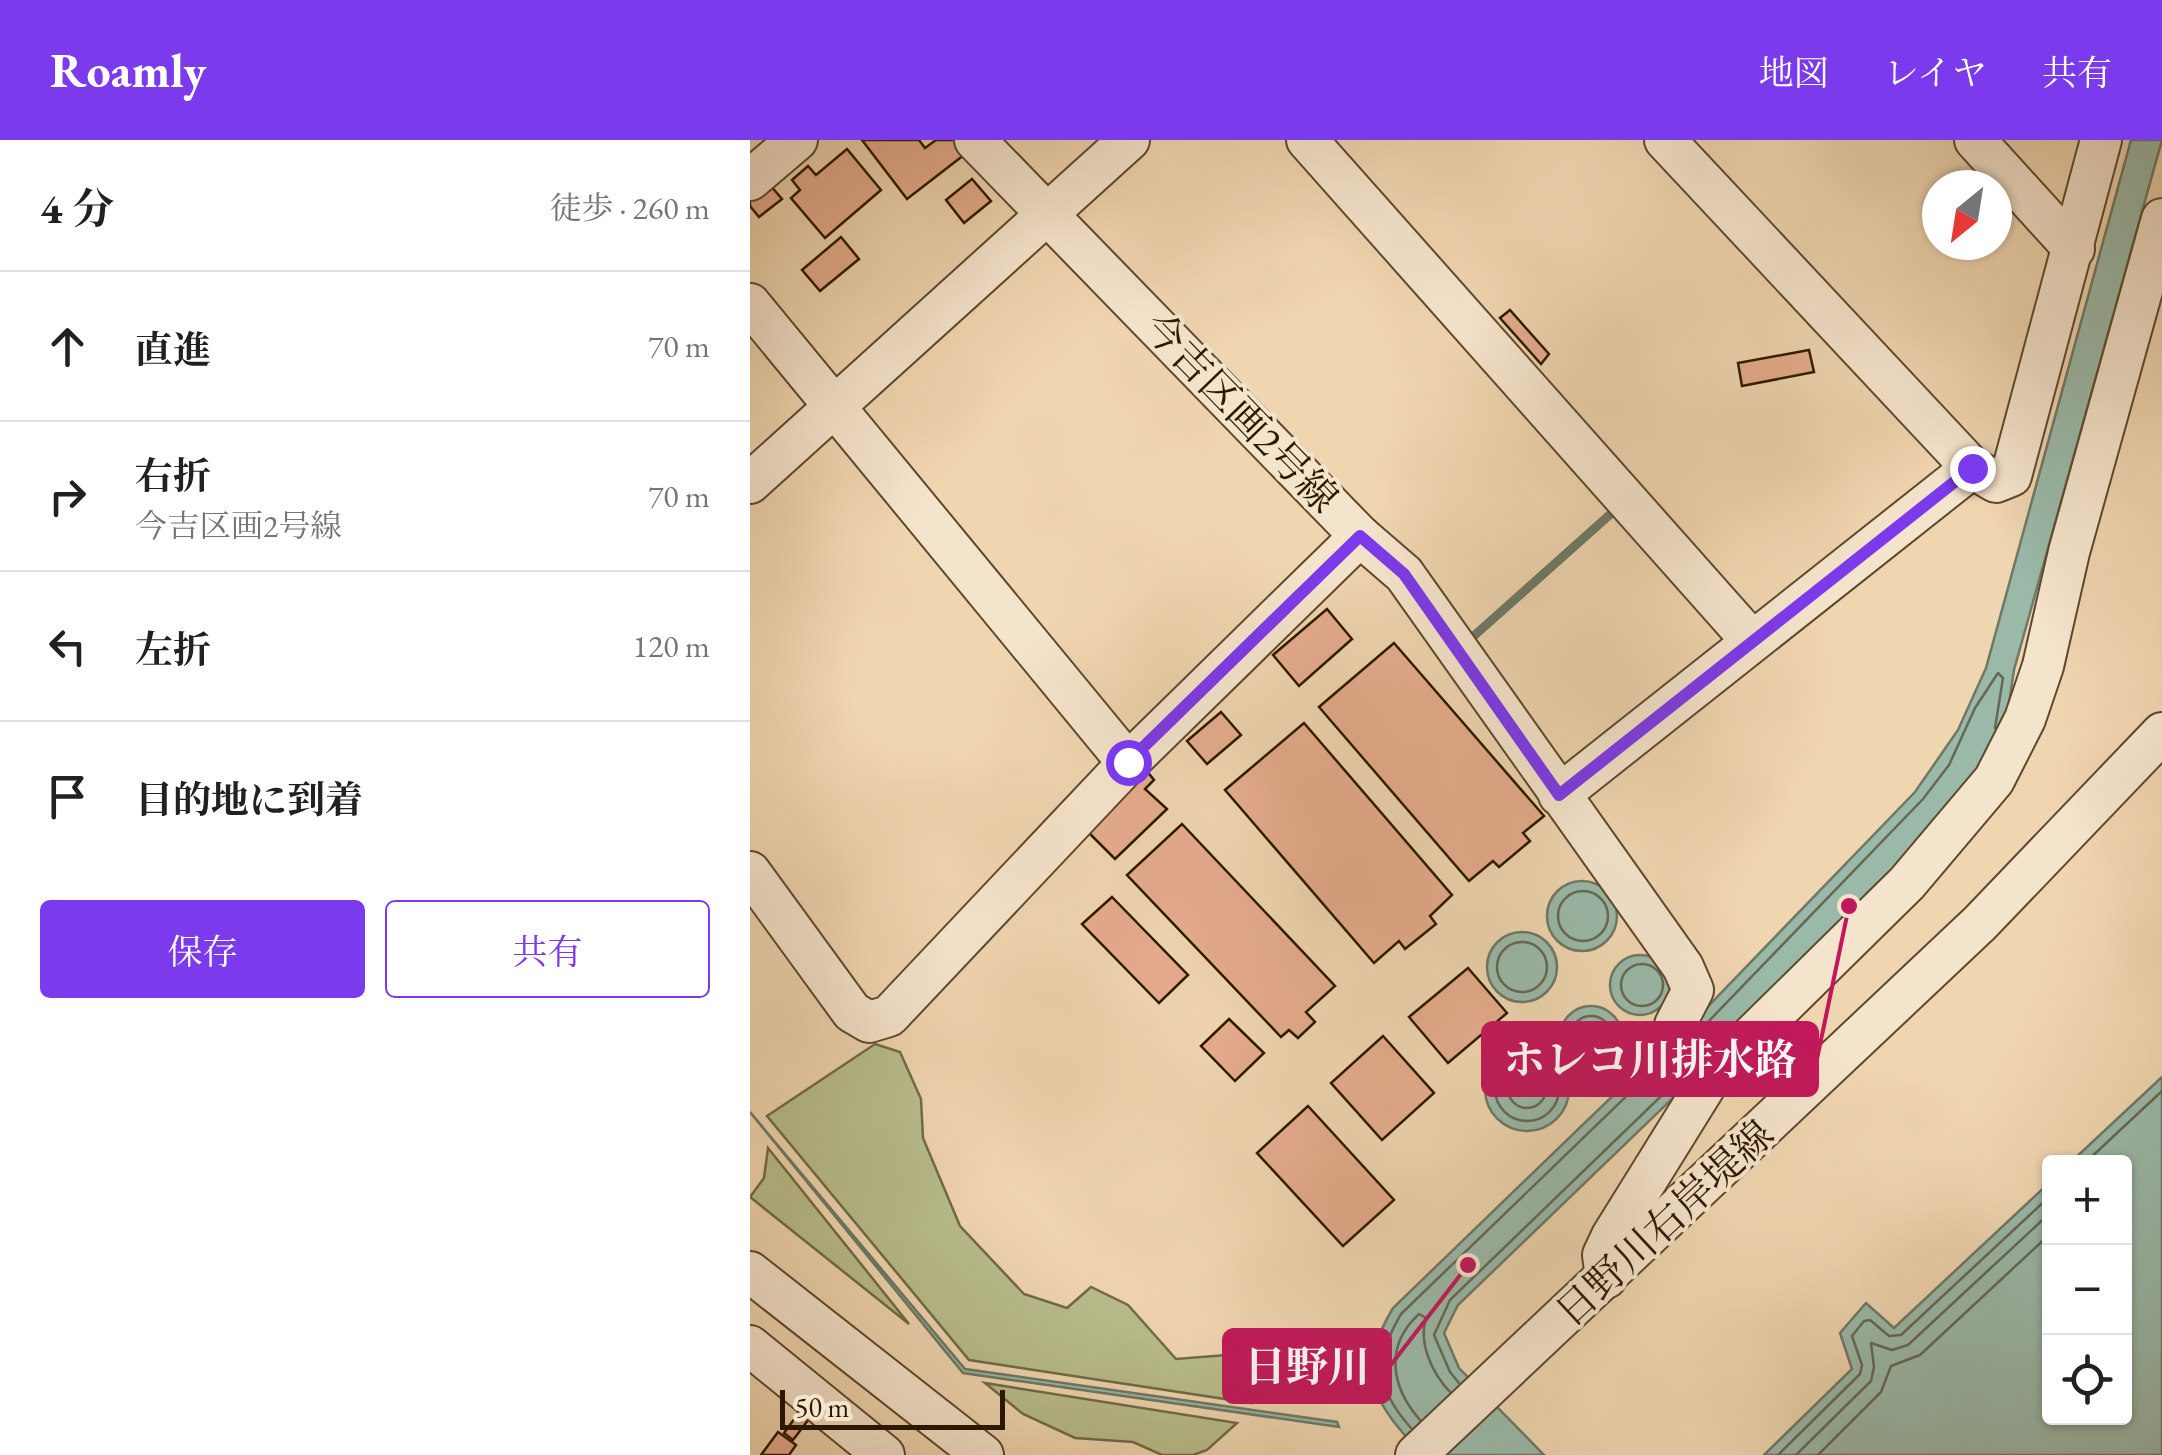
<!DOCTYPE html>
<html lang="ja">
<meta charset="utf-8">
<style>
:root{--surface:#fff;--page:#f2f2f2;--text:#202124;--muted:#757577;--line:#e0e0e0;--accent:#7c3aed}
body{margin:0;font-family:"EB Garamond","Noto Serif JP",serif;background:var(--page);color:var(--text)}
.controls{position:absolute;right:30px;bottom:30px;display:grid;overflow:hidden;border-radius:10px;box-shadow:0 2px 8px #0004}
.controls button{width:90px;height:90px;display:grid;place-items:center;padding:0;border:0;border-bottom:2px solid var(--line);background:var(--surface);color:var(--text);font:50px sans-serif}
.compass{position:absolute;left:1172px;top:30px;width:90px;height:90px;border-radius:50%;background:var(--surface);box-shadow:0 2px 8px #0004;rotate:210deg}
.scale{position:absolute;left:30px;bottom:25px;width:225px;box-sizing:border-box;padding-left:10px;border:5px solid #2d1901;border-top:0;font-size:28px;line-height:35px;white-space:nowrap;color:#2d1901;-webkit-text-stroke:8px #f5e4cc;paint-order:stroke}
.stop{position:absolute;width:30px;height:30px;margin:-22px;border:8px solid #7c3aed;border-radius:50%;background:#fff}
.stop.end{background:#7c3aed;border-color:#fff;box-shadow:0 2px 10px #0008}
.list{margin:0;padding:0;list-style:none}
h2{display:flex;justify-content:space-between;align-items:center;height:130px;margin:0;padding:0 40px;font-size:42px}
h2 small{font-size:32px;font-weight:400;color:var(--muted)}
.list li{display:grid;grid-template-columns:65px 1fr auto;gap:30px;align-items:center;box-sizing:border-box;height:150px;padding:0 40px;border-top:2px solid var(--line)}
.list b{display:block;font-size:38px;white-space:nowrap}
.list p{margin:0;font-size:32px;white-space:nowrap;color:var(--muted)}
.list em{font-size:32px;font-style:normal;color:var(--muted)}
.actions{display:flex;gap:20px;padding:30px 40px}
.actions a{flex:1;padding:22px 0;border:2px solid var(--accent);border-radius:10px;text-align:center;font-size:35px;color:var(--accent)}
.actions .main{background:var(--accent);color:#fff}
.icon{flex:none;width:55px;height:55px;fill:none;stroke:currentColor;stroke-width:2;stroke-linecap:round;stroke-linejoin:round}
.map{position:relative;flex:none;width:1412px;height:1315px;overflow:hidden}
header{display:flex;align-items:center;gap:60px;box-sizing:border-box;height:140px;padding:0 50px;background:var(--accent);color:#fff}
header strong{font-size:48px}
nav{display:flex;gap:55px;margin-inline-start:auto;font-size:35px}
main{display:flex}
aside{flex:1;background:var(--surface)}
.map>svg:first-child{display:block}
.green{fill:#b8bd8c;stroke:#726b46;stroke-width:2.5}
.water{fill:#9ab9a9;stroke:#6e7966;stroke-width:2.5}
.lines{fill:none;stroke-linecap:round;stroke-linejoin:round}
.shore{stroke:#646955;stroke-width:2.5}
.stream{stroke:#6e7966;stroke-width:9}
.building{fill:#e5ac8d;stroke:#2d1901;stroke-width:2.5}
.minor-casing{stroke:#5e482d;stroke-width:44}
.minor{stroke:#f5e4cc;stroke-width:40}
.route{stroke:#7c3aed;stroke-width:12}
.labels{text-anchor:middle;stroke-width:8;stroke-linejoin:round;paint-order:stroke}
.street-label{font-size:40px;fill:#2d1901;stroke:#f5e4cc}
.leader{fill:none;stroke:#c2185b;stroke-width:4}
.callout-dot{fill:#c2185b;stroke:#f5e4cc;stroke-width:4}
.callout{fill:#c2185b;stroke:#c2185b;stroke-width:4}
.callout-label{font-size:42px;text-anchor:middle;font-weight:bold;fill:#fff}
</style>
<header>
<strong>Roamly</strong>
<nav><a>地図</a><a>レイヤ</a><a>共有</a></nav>
</header>
<main>
<aside>
<h2>4 分<small>徒歩 · 260 m</small></h2>
<ul class="list">
<li><svg class="icon" aria-label="ahead" viewBox="0 0 24 24"><path d="M12 20V5M6 11l6-6 6 6"/></svg><div><b>直進</b></div><em>70 m</em></li>
<li><svg class="icon" aria-label="right" viewBox="0 0 24 24"><path d="M7 20v-9h11M14 6l5 5-5 5"/></svg><div><b>右折</b><p>今吉区画2号線</p></div><em>70 m</em></li>
<li><svg class="icon" aria-label="left" viewBox="0 0 24 24"><path d="M17 20v-9H6M10 6l-5 5 5 5"/></svg><div><b>左折</b></div><em>120 m</em></li>
<li><svg class="icon" aria-label="arrive" viewBox="0 0 24 24"><path d="M6 21V4h12l-3 4 3 4H6"/></svg><div><b>目的地に到着</b></div></li>
</ul>
<div class="actions"><a class="main">保存</a><a>共有</a></div>
</aside>
<div class="map">
<svg width="1412" height="1315" viewBox="0 0 1412 1315">
<rect width="100%" height="100%" fill="#efd5b0"/>
<filter id="stains"><feTurbulence type="fractalNoise" baseFrequency=".002" numOctaves="4"/><feColorMatrix values="0 0 0 0 .2 0 0 0 0 .09 0 0 0 0 .02 0 0 0 .5 -.17"/></filter>
<radialGradient id="worn" r=".72"><stop offset=".6" stop-color="#630" stop-opacity="0"/><stop offset="1" stop-color="#630" stop-opacity=".3"/></radialGradient>
<g class="green">
<polygon points="125,904 150,912 171,959 173,998 210,1086 274,1154 317,1168 341,1147 378,1165 426,1219 477,1215 508,1241 501,1263 219,1220 17,976"/>
<polygon points="18,1008 159,1184 0,1057 14,1038"/>
<polygon points="235,1243 487,1283 457,1310 443,1315 412,1315 383,1302 325,1298 273,1274"/>
</g>
<g class="water">
<polygon points="1381,0 1412,0 1264,530 1255,590 1234,638 968,909 942,883 1165,652 1208,590 1236,528"/>
<circle cx="832" cy="776" r="35"/>
<circle cx="772" cy="827" r="35"/>
<circle cx="890" cy="845" r="30"/>
<circle cx="841" cy="897" r="31"/>
<path d="M 933,888 L 950,932 L 708,1165 L 694,1193 L 709,1228 L 794,1315 L 672,1315 C 624,1261 603,1236 643,1168 Z"/>
<circle cx="777" cy="949" r="42"/>
<polygon points="1412,937 1412,1315 1014,1315 1102,1229 1090,1193 1116,1163 1144,1188 1299,1043 1300,1278 1374,1278 1374,1022 1321,1022"/>
<polygon points="0,972 215,1229 587,1282 589,1287 213,1233"/>
</g>
<g class="lines">
<g class="shore">
<circle cx="833" cy="776" r="25"/>
<circle cx="772" cy="827" r="25"/>
<circle cx="892" cy="845" r="21"/>
<circle cx="841" cy="897" r="21"/>
<polyline points="979,887 967,895 959,892 957,883 1173,659 1199,625 1225,568 1248,533 1253,538 1245,588"/>
<circle cx="777" cy="949" r="32"/>
<circle cx="777" cy="949" r="19"/>
<polyline points="1336,1022 1412,951"/>
<polyline points="709,1243 700,1232 684,1195 700,1160 934,934"/>
<path d="M 670,1280 C 641,1247 634,1206 669,1174 L 676,1178 C 668,1203 682,1233 700,1252"/>
<path d="M 661,1288 C 625,1248 624,1220 651,1174 L 919,915"/>
<polyline points="1028,1315 1110,1234 1112,1225 1102,1196 1114,1181 1120,1180 1139,1196 1151,1195 1300,1056"/>
<polyline points="1046,1315 1121,1241 1124,1227 1121,1203 1142,1210 1158,1205 1300,1073"/>
<polyline points="1068,1315 1131,1252 1141,1226 1170,1215 1300,1094"/>
</g>
<polyline class="stream" points="717,502 864,371"/>
</g>
<g class="building">
<polygon points="112,0 169,0 175,8 186,0 209,0 219,11 157,59"/>
<polygon points="97,9 131,50 75,98 41,58 50,50 42,40 58,26 66,35"/>
<polygon points="14,38 32,59 9,77 0,66 0,49"/>
<polygon points="222,39 241,61 214,83 196,60"/>
<polygon points="91,97 109,119 70,151 52,130"/>
<polygon points="760,170 799,214 791,224 750,178"/>
<polygon points="1059,210 1064,232 992,246 988,223"/>
<polygon points="577,469 602,499 549,546 523,515"/>
<polygon points="644,503 794,676 773,693 780,701 749,727 743,721 719,741 569,567"/>
<polygon points="471,572 491,595 457,624 437,601"/>
<polygon points="554,583 702,755 680,776 686,784 655,809 649,801 624,823 475,650"/>
<polygon points="396,630 404,640 395,649 417,669 365,719 335,689"/>
<polygon points="432,684 585,846 556,872 565,882 548,898 539,890 531,897 377,735"/>
<polygon points="362,757 438,835 409,863 332,784"/>
<polygon points="718,828 757,873 698,923 659,877"/>
<polygon points="479,879 514,913 485,941 451,906"/>
<polygon points="633,896 684,953 632,1000 581,943"/>
<polygon points="558,966 644,1060 593,1106 507,1013"/>
<polygon points="50,1271 59,1279 43,1300 34,1293"/>
<polygon points="28,1292 46,1305 39,1315 11,1315"/>
</g>
<g class="lines">
<defs>
<g id="minor">
<polyline points="225,0 610,396 654,434 933,827 943,850 925,885 962,935 862,1096 853,1115 856,1138"/>
<polyline points="557,0 1001,500"/>
<polyline points="915,0 1222,328 1246,342 1261,336 1351,0"/>
<polyline points="1225,0 1324,109"/>
<polyline points="0,40 47,0"/>
<polyline points="0,164 378,623"/>
<polyline points="0,343 379,0"/>
<polyline points="809,655 1222,328"/>
<polyline points="0,732 102,872 119,882 139,876 378,623 610,396"/>
<polyline points="962,935 1157,743 1244,640 1275,579 1293,526 1319,412 1412,79"/>
<polyline points="0,1132 233,1315"/>
<polyline points="0,1206 134,1315"/>
<polyline points="666,1315 1230,783 1412,593"/>
</g>
</defs>
<use href="#minor" class="minor-casing"/>
<use href="#minor" class="minor"/>
</g>
<g class="lines">
<polyline class="route" points="378,622 610,396 654,434 809,655 1222,328"/>
</g>
<g class="labels">
<g class="street-label">
<text transform="translate(491 272) rotate(46)" y="14">今吉区画2号線</text>
<text transform="translate(914 1083) rotate(-43)" y="14">日野川右岸堤線</text>
</g>
</g>
<path class="leader" d="M1099 766L1067 919M718 1125L640 1226"/>
<g class="callout-dot">
<circle cx="1099" cy="766" r="10"/>
<circle cx="718" cy="1125" r="10"/>
</g>
<g class="callout">
<rect x="733" y="883" width="334" height="72" rx="10"/>
<rect x="474" y="1190" width="166" height="72" rx="10"/>
</g>
<g class="callout-label">
<text x="900" y="934">ホレコ川排水路</text>
<text x="557" y="1241">日野川</text>
</g>
<rect width="100%" height="100%" filter="url(#stains)"/>
<rect width="100%" height="100%" fill="url(#worn)"/>
</svg>
<div class="controls">
<button>+</button>
<button>−</button>
<button><svg class="icon" aria-label="locate" viewBox="0 0 24 24"><circle cx="12" cy="12" r="6"/><path d="M12 2v4M12 18v4M2 12h4M18 12h4"/></svg></button>
</div>
<svg class="compass" viewBox="-18 -18 36 36"><path d="M0-13l5 13h-10z" fill="#e53935"/><path d="M0 13l5-13h-10z" fill="#757577"/></svg>
<div class="scale">50 m</div>
<div class="stop" style="left:378px;top:622px"></div>
<div class="stop end" style="left:1222px;top:328px"></div>
</div>
</main>
